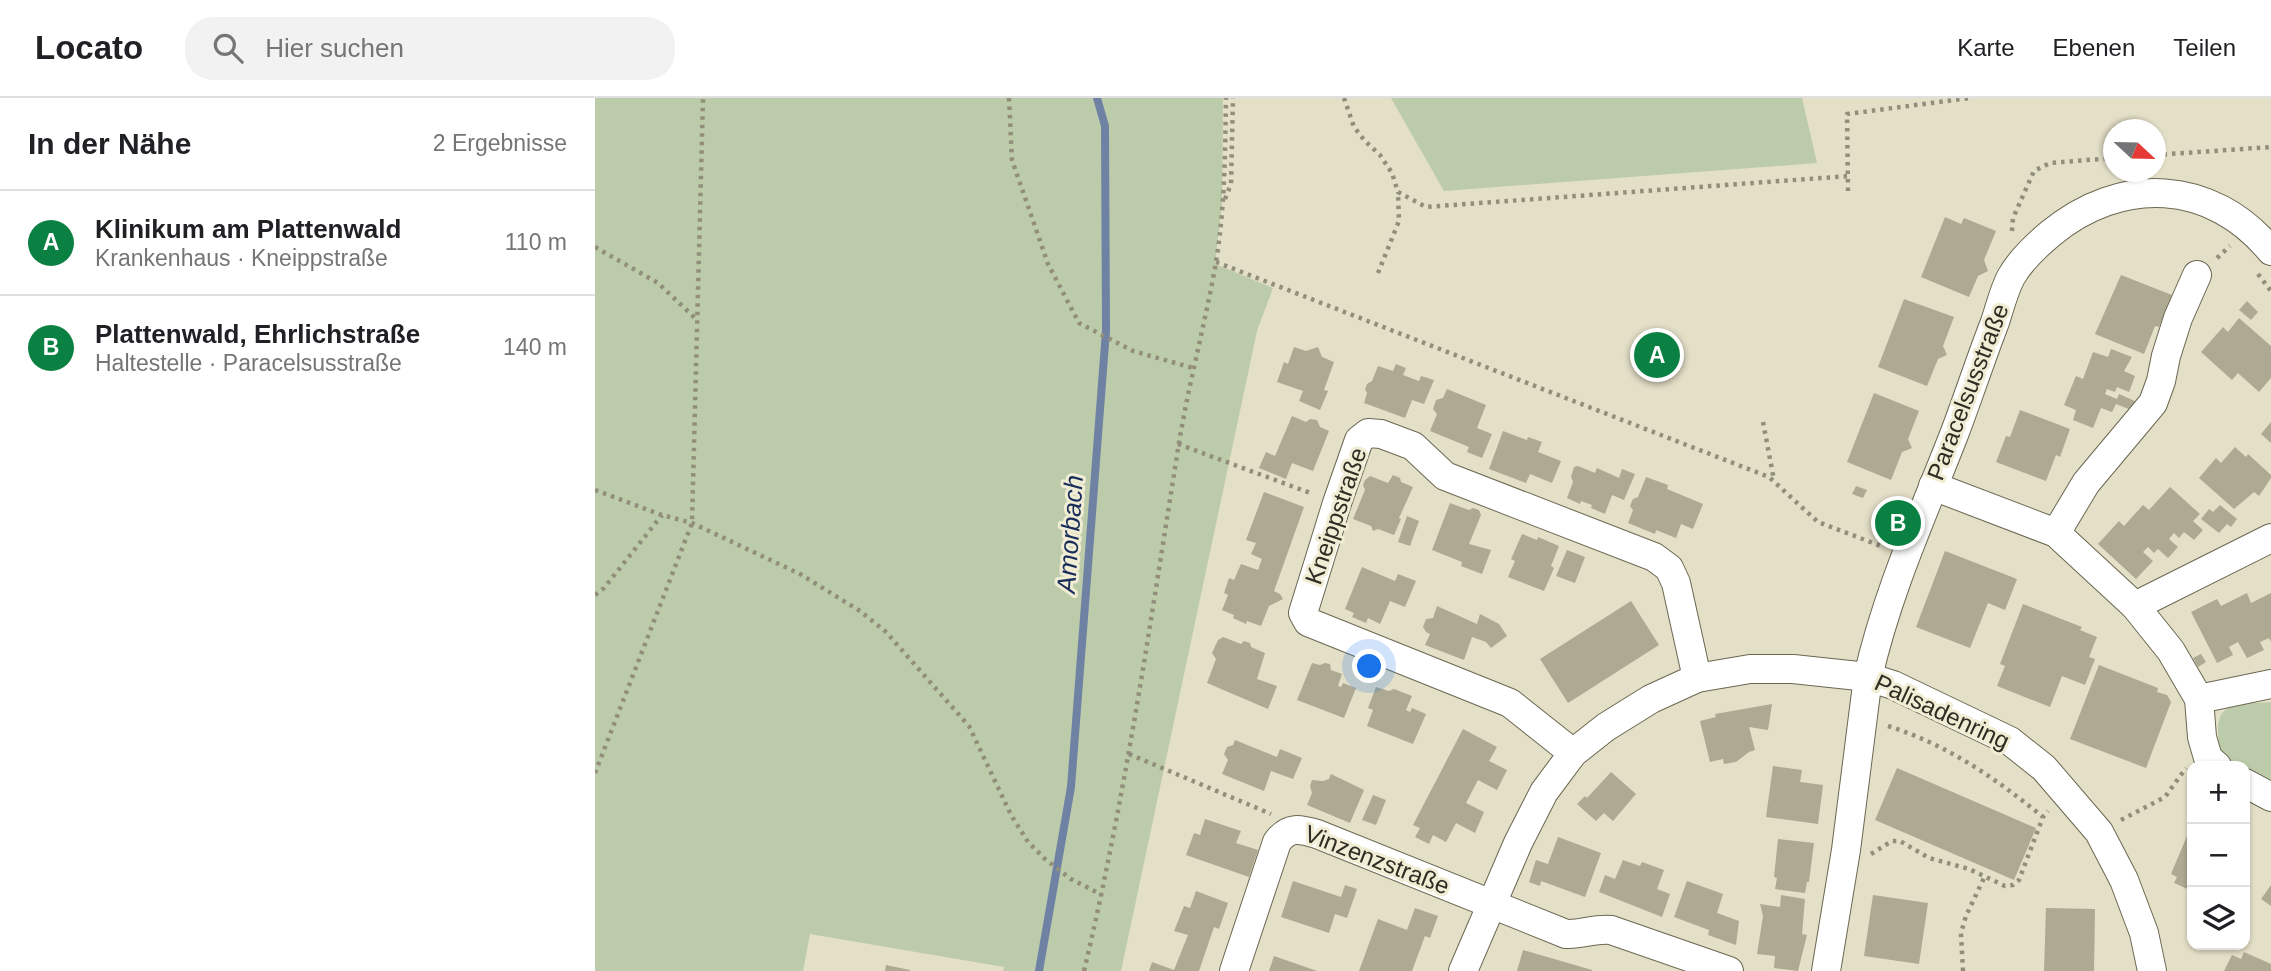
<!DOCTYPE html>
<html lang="de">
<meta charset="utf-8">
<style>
:root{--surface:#fff;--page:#f2f2f2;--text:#202124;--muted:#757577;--line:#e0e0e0;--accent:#0b8043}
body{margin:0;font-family:Helvetica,sans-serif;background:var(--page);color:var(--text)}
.controls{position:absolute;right:21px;bottom:21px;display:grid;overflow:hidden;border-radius:14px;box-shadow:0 2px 5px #0004}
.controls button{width:63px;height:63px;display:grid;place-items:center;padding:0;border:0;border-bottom:2px solid var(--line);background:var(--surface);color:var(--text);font:35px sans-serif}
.compass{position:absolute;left:1508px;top:21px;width:63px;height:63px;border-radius:50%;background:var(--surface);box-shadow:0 2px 5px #0004;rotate:112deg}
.you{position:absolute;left:775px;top:569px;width:24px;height:24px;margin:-18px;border:5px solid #fff;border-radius:50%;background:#1a73e8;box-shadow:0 0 0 10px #1a73e833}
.badge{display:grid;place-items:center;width:46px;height:46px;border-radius:50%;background:var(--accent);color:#fff;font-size:23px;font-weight:700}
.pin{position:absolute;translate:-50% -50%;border:4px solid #fff;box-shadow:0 2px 7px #0006}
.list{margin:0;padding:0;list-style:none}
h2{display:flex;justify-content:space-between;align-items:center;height:91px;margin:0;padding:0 28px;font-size:30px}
h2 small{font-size:23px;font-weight:400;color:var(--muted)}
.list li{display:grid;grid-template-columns:46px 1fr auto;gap:21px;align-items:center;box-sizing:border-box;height:105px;padding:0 28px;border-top:2px solid var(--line)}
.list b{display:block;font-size:26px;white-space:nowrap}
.list p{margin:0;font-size:23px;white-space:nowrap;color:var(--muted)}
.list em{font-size:23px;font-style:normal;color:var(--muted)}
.icon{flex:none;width:38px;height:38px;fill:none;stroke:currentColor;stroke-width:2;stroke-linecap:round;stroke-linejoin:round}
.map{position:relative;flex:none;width:1676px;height:873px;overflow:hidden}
header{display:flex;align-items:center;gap:42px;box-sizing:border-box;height:98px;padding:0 35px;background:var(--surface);border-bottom:2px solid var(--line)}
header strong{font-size:33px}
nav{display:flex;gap:38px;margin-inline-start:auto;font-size:24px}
.search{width:490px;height:63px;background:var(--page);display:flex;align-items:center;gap:18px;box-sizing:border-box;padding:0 24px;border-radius:28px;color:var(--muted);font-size:26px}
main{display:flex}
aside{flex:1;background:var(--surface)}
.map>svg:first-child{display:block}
.green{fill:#bcccaa}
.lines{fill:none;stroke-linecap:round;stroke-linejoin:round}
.stream{stroke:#7082a4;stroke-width:8}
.building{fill:#aea992}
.minor-casing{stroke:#6b6751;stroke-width:30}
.path{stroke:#918e7c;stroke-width:4.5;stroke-dasharray:3.5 5;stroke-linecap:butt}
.minor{stroke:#fff;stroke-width:28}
.labels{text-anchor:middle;stroke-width:6;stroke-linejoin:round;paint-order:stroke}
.street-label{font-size:24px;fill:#2f2d24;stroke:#f1ecd4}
.water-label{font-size:26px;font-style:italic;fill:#172c59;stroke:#f1ecd4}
</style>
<header>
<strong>Locato</strong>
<div class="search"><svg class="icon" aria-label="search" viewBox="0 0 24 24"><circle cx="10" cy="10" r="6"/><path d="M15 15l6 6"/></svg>Hier suchen</div>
<nav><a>Karte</a><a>Ebenen</a><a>Teilen</a></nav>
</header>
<main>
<aside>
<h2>In der Nähe<small>2 Ergebnisse</small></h2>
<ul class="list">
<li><span class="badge">A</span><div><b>Klinikum am Plattenwald</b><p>Krankenhaus · Kneippstraße</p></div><em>110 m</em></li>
<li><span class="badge">B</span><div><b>Plattenwald, Ehrlichstraße</b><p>Haltestelle · Paracelsusstraße</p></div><em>140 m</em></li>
</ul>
</aside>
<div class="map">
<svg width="1676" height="873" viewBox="0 0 1676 873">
<rect width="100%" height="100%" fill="#e4dfc7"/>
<g class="green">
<polygon points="0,0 628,0 627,106 620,166 678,190 662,233 526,873 408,873 409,869 215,836 208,873 0,873"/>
<polygon points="796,0 1207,0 1222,65 849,93"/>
<path d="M 1676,604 L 1676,682 L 1629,660 C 1622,652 1624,644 1623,634 C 1622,600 1650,607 1676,604 Z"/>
</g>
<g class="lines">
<polyline class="stream" points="444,873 476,689 511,233 510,28 502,0"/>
</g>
<g class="building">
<polygon points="1350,119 1366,126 1369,120 1401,133 1389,162 1393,173 1383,178 1374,199 1326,179"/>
<polygon points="1526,177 1577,197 1564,229 1560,228 1549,256 1500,236"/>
<polygon points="1309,201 1359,219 1348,248 1352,257 1343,261 1332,288 1283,269"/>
<polygon points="1652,203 1663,214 1656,222 1644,212"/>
<polygon points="1644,220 1676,248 1676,280 1664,294 1643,275 1637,282 1606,254 1628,229 1633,234"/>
<polygon points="699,249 711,253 723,249 727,259 739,264 729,292 733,293 725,312 704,303 708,293 682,284 689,264 693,266"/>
<polygon points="1516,251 1537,259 1529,273 1540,278 1534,294 1522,289 1520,294 1512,291 1510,296 1522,301 1524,296 1542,304 1539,313 1521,306 1517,314 1506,310 1498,330 1478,322 1481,312 1469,307 1481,278 1488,281 1498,254 1513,259"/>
<polygon points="801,266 811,270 808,277 824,283 826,278 839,282 829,306 817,302 810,320 769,305 772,295 770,291 772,286 777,283 783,268 798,273"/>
<polygon points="852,291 891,307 882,330 897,336 887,360 872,354 874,349 835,333 842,316 838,311 841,302 848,300"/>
<polygon points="1279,295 1324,313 1313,341 1317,350 1307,354 1296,382 1252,364"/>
<polygon points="1425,312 1475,331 1465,359 1461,357 1451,383 1401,364 1411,338 1415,339"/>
<polygon points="697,318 711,324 715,321 722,322 725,329 734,333 718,373 697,365 691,381 664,370 671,354 680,358"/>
<polygon points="1676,324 1676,345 1666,336"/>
<polygon points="908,333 932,342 933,339 947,344 943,354 966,363 957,385 935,376 931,385 894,371"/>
<polygon points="1640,349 1651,359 1653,356 1676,377 1676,380 1664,398 1659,394 1639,411 1604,380 1621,360 1626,365"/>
<polygon points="983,368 1000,375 1002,370 1024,380 1027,371 1040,376 1029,402 1017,397 1010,416 996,410 997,407 986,403 985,406 972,400 978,384 976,379 979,369"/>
<polygon points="798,377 805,380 806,384 818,389 804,420 806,421 799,437 783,431 778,433 776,428 758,421 770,392 768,387 770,382 775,378 793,385"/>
<polygon points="1051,379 1073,387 1072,391 1108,406 1098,431 1086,426 1081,440 1061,432 1060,436 1033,425 1038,412 1035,408 1038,401 1043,399"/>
<polygon points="1261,388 1272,392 1268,400 1257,396"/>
<polygon points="1575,389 1605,416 1598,423 1608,432 1599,442 1589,434 1584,440 1579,435 1574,441 1583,449 1573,460 1563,451 1559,455 1553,449 1548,454 1558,463 1541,481 1503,446 1524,423 1529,428 1548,407 1554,412"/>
<polygon points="669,394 709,409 679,493 685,496 688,501 674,508 666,528 652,523 651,526 638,520 639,517 627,512 633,497 629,495 634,480 639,482 646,466 663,472 667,461 656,456 661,445 651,442"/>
<polygon points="855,405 874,412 878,410 884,412 886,417 874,446 896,452 887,476 866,468 867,464 837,452"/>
<polygon points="1625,407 1642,421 1636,429 1632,426 1624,435 1606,421 1614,411 1618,414"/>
<polygon points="812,418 824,423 815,448 803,444"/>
<polygon points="927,436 942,442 943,439 964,448 956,468 959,470 949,493 913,479 920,463 916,461"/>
<polygon points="972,452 990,459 980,485 961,478"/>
<polygon points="1350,453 1422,481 1410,512 1393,505 1375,550 1321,529"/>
<polygon points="767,469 800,483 803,476 821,483 810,509 795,503 785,526 773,520 771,525 757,519 759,515 750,511"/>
<polygon points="1652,495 1656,505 1676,495 1676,544 1674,540 1665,544 1669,552 1652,560 1643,544 1634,549 1638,557 1622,565 1596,514 1622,501 1626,508"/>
<polygon points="1036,503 1064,547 973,605 945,561"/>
<polygon points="1428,506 1487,529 1485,532 1502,539 1494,559 1500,561 1490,587 1467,578 1455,609 1402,588 1410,568 1405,566"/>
<polygon points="842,508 882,526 885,516 904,526 912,538 896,550 891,544 877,539 869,562 830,547 835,536 831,534 828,529 831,521 838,520"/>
<polygon points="628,539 646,546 649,543 655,545 656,549 670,555 662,581 682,588 673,611 612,585 621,561 617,555 623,542"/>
<polygon points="1606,556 1611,564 1603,569 1598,560"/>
<polygon points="717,565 725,567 730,565 735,566 736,572 747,576 743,588 746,589 748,585 761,590 749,620 702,602"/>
<polygon points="1504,567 1563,590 1562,594 1572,597 1576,604 1551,670 1475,641"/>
<polygon points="781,589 794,593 799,591 817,598 811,612 815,614 817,610 831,616 818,646 772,628 778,612 773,610"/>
<polygon points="1177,606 1173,632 1154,629 1160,652 1154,654 1141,664 1129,666 1128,661 1115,664 1105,623 1121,619 1120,616"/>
<polygon points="868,631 902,649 894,663 912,672 902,692 883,682 871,705 889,714 880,735 861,725 851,744 838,737 834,746 820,739 825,730 818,727"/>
<polygon points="640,642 682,659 685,651 707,660 698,681 676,673 669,693 627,676 633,662 629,656 632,649 638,647"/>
<polygon points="1178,668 1207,672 1205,684 1228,687 1223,726 1171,719"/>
<polygon points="1302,670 1441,730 1419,782 1280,722"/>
<polygon points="1016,674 1041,696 1018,723 1009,715 1001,723 982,706 990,698 992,700"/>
<polygon points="736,676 769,692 755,725 712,707 717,695 715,688 717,682 728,683 734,681"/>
<polygon points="778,697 791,702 781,727 767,722"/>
<polygon points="610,721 646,733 641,745 663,752 654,779 591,757 599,735 605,737"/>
<polygon points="1597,726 1597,793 1579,785 1582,779 1576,776"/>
<polygon points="963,739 1006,755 990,799 946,783 945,788 934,784 941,762 953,766"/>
<polygon points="1183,741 1219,745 1214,784 1212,784 1210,795 1180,791 1182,780 1179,779"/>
<polygon points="1028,762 1045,768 1047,764 1069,772 1062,791 1075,796 1067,819 1004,794 1010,777 1020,781"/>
<polygon points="698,783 746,799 750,787 762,791 752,820 740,816 734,835 686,819"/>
<polygon points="1092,783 1128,796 1122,815 1144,823 1141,847 1113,837 1114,832 1079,819"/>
<polygon points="1676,787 1676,808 1666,801"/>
<polygon points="601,793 633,805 624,831 619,829 604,873 554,873 557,864 579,872 593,837 579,833 589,808 595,810"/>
<polygon points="1186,797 1210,801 1207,836 1212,837 1203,873 1179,870 1180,858 1162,856 1168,818 1165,806 1185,809"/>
<polygon points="1278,797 1333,805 1324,866 1269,858"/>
<polygon points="820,810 843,818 835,840 830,838 817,873 764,873 783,821 812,832"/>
<polygon points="1451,810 1500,811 1499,873 1449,873"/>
<polygon points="928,852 997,872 997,873 922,873"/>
<polygon points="1649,854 1676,866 1676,873 1629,873 1637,857 1646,861"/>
<polygon points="679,858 722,873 674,873"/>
<polygon points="291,867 315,872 315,873 290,873"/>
</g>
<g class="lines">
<defs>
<g id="minor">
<polyline points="1338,388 1461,435 1540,508 1576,553 1604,601 1607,639 1613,660 1622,668"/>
<polyline points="1461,435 1491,385 1558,305 1566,283 1571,258 1583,220 1602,177"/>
<polyline points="1540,508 1676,440"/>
<polyline points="1604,601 1676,586"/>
<polyline points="978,655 915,605 713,524 708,515 742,405 764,342 773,335 786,336 818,348 850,378 1059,459 1074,470 1081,485 1102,580"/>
<polyline points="1650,685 1676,699"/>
<path d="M 639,873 L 682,744 C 694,728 705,731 722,736 L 971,836 C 987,837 1000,830 1016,832 L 1134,873"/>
<polyline points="868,873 923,745 949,694 978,655 1011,629 1056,601 1102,580 1155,571 1198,571 1273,579 1298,587 1415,643 1449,670 1504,734 1529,782 1549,835 1557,873"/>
<path d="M 1231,873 L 1251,752 L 1273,579 C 1292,494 1329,414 1360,334 C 1374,297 1386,260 1400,224 C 1405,209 1409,192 1416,179 C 1425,163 1442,147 1455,136 C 1526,77 1617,81 1676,153"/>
</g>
</defs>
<use href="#minor" class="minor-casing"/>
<g class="path">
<polyline points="414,0 417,62 453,166 484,225 538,253 598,270"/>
<polyline points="749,0 759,29 770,43 785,57 797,75 803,94 831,109 1254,78"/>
<polyline points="1560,57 1676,49"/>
<polyline points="1253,93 1252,16 1375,0"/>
<polyline points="630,101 636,86 638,0"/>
<polyline points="1417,133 1418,120 1439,73 1455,65 1518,60"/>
<polyline points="0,149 63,185 101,221"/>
<polyline points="1622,160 1635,148"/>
<polyline points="621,164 1174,379 1223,424 1286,448"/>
<polyline points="783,175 804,123 803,95"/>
<polyline points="1663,176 1676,193"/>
<polyline points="1168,324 1179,382"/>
<polyline points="583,346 718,396"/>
<polyline points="0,392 67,417 97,425 205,476 265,513 290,533 374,628 416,717 433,744 450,761 476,781 507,797"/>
<polyline points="0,497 9,490 67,417"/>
<path d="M 1293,628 C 1353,647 1400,680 1448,719"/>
<polyline points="534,656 676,716"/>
<polyline points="0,675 97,425 108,0"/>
<polyline points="1526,722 1570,699 1591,670"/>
<polyline points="1276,756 1297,743 1305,743 1334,760 1374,771 1410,788 1418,787 1424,782 1448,719 1453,713"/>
<path d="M 489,873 C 530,701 555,526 583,351 C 593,288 610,227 621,164 C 630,109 630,55 631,0"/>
<polyline points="1368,873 1366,835 1371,818 1389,780"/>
</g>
<use href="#minor" class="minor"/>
</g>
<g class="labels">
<g class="street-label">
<text transform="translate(1373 294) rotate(-69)" y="8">Paracelsusstraße</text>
<text transform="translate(741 418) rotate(-71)" y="8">Kneippstraße</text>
<text transform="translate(1347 614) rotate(25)" y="8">Palisadenring</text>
<text transform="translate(782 762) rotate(21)" y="8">Vinzenzstraße</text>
</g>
<g class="water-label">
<text transform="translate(475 436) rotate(-86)" y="9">Amorbach</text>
</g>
</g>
</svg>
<div class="controls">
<button>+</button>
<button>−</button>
<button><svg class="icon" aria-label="layers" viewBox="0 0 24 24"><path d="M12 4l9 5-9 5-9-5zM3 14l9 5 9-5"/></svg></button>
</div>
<svg class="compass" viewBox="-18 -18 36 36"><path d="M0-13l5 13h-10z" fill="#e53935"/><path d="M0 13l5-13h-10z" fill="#757577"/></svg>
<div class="you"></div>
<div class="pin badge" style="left:1062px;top:257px">A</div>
<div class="pin badge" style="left:1303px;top:425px">B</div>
</div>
</main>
